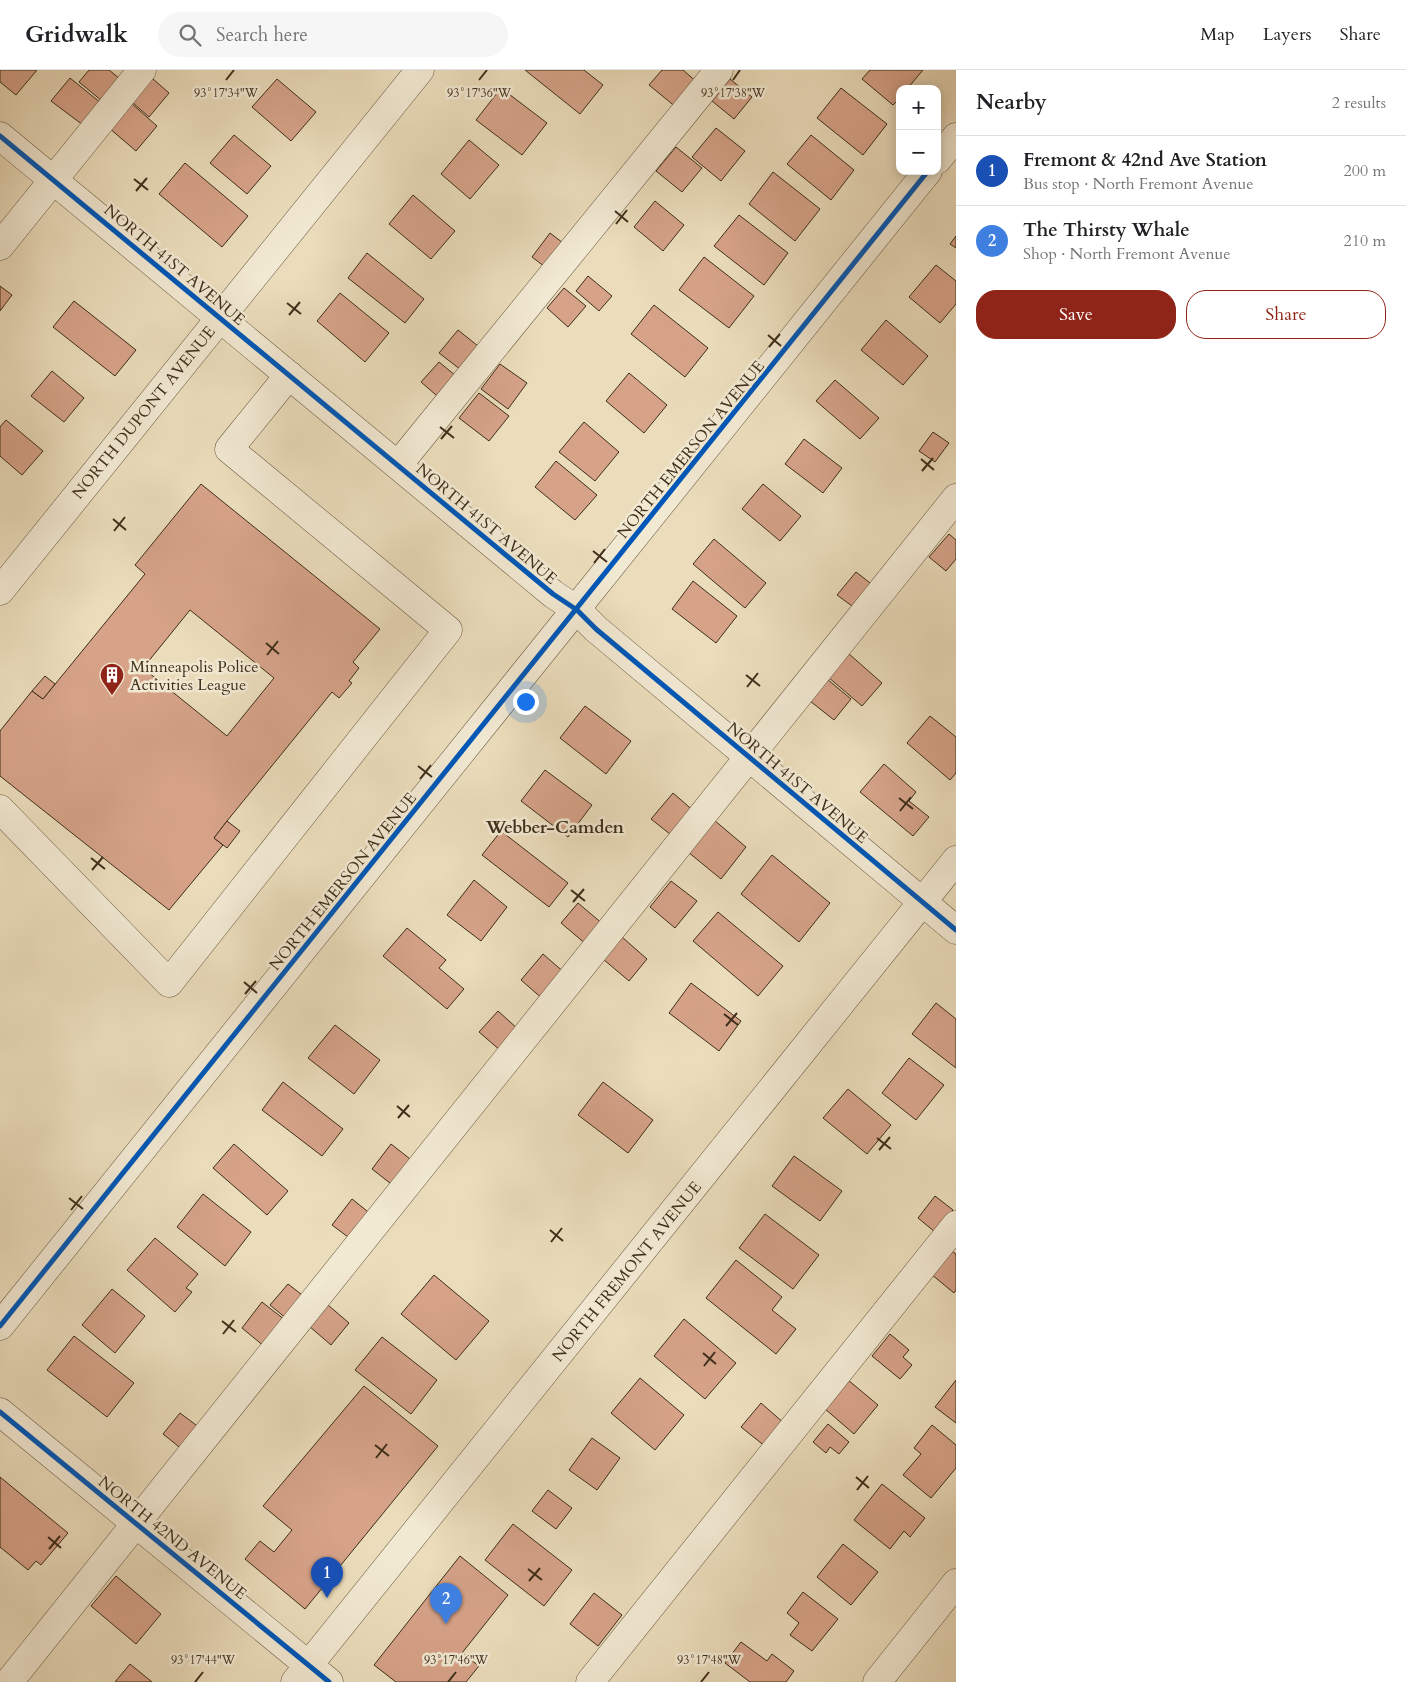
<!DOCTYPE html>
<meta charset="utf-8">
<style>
:root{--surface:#fff;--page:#f6f6f6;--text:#202124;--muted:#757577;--line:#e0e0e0;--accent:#8f2418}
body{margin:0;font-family:Cardo,serif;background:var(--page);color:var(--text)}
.controls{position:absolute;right:15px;top:15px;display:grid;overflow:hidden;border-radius:10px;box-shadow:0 2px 12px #0003}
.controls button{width:45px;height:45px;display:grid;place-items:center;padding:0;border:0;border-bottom:1px solid var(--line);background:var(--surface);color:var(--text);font:25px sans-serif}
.you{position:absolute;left:525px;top:631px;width:18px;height:18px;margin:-12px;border:4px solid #fff;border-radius:50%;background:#1a73e8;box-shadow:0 0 0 8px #1a73e833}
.badge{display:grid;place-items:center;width:32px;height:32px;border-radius:50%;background:var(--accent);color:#fff;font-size:16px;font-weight:700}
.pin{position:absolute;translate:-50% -41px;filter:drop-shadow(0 1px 2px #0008)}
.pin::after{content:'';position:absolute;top:26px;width:18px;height:15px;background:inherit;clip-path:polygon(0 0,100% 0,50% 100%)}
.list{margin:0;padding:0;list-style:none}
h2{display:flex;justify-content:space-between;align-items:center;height:65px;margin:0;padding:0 20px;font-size:21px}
h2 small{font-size:16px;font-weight:400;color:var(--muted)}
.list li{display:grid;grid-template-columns:32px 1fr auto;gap:15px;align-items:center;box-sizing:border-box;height:70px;padding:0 20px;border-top:1px solid var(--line)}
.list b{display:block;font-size:19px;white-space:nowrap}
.list p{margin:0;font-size:16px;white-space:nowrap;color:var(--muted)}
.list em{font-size:16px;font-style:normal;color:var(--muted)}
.actions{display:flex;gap:10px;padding:15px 20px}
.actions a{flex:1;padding:11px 0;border:1px solid var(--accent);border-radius:20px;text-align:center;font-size:18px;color:var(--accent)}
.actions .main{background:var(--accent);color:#fff}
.icon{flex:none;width:28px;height:28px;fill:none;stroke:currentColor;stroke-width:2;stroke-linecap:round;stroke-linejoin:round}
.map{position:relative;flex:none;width:956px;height:1612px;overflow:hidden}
header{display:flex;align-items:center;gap:30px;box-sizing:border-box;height:70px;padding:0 25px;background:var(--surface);border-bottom:1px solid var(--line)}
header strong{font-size:24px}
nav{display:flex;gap:28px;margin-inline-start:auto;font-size:18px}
.search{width:350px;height:45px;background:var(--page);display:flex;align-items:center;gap:12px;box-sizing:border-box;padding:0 18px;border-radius:28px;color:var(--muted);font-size:19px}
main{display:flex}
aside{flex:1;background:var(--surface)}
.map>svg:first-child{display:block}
.building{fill:#d6a389;stroke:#3e2e1a;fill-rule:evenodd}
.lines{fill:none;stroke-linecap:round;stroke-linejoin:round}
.minor-casing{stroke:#695a42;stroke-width:29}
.minor{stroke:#f2e9d3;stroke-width:28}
.cycleway-casing{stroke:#f2e9d3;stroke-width:8}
.cycleway{stroke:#0057b8;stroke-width:5}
.ticks{fill:none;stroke:#3e2e1a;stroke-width:2}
.labels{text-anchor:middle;stroke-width:5;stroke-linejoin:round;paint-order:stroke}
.street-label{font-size:16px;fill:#3e2e1a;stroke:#f2e9d3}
.poi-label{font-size:16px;fill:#3e2e1a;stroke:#f2e9d3;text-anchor:start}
.neighbourhood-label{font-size:18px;font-weight:bold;fill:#3e2e1a;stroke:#f2e9d3}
.ticks-label{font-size:12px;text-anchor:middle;fill:#3e2e1a;stroke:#f2e9d3;stroke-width:5;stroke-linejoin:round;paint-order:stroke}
</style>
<header>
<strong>Gridwalk</strong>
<div class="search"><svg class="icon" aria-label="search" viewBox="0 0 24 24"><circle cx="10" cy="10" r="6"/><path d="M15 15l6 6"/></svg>Search here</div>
<nav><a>Map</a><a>Layers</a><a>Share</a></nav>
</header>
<main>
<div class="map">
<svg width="956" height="1612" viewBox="0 0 956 1612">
<rect width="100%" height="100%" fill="#ebddbc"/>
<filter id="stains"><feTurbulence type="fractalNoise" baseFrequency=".004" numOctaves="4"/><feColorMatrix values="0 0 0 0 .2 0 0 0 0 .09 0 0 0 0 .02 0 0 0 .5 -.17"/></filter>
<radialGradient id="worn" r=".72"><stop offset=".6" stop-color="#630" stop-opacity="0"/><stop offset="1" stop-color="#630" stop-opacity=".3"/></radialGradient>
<g class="building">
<polygon points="0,0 37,0 16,25 0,12"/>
<polygon points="89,0 109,0 120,9 102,31 79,12"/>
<polygon points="525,0 584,0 603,15 580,44"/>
<polygon points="662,0 683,0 698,13 677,38 649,15"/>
<polygon points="870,0 923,0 907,19 900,19 900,28 893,35 862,9"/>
<polygon points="70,8 101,33 83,55 51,31"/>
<polygon points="152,8 169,23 149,47 132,32"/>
<polygon points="277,9 316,42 291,71 252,37"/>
<polygon points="730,9 752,27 734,49 712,31"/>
<polygon points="501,18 547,53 522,85 476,50"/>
<polygon points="841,18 887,54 863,85 817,48"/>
<polygon points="131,33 157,56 136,81 109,58"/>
<polygon points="716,58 745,81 721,111 692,87"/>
<polygon points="234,65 271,96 247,124 210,93"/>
<polygon points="811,65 854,100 831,130 787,94"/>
<polygon points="469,70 499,95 470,129 441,104"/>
<polygon points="676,77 702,98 682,122 656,101"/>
<polygon points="185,93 248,146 222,177 159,124"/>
<polygon points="773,102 820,139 795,171 749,134"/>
<polygon points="413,125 455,161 431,189 389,154"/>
<polygon points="655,131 684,155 663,181 634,157"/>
<polygon points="739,145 788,183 764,215 714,176"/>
<polygon points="550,163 567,176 549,200 532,187"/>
<polygon points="956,166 956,178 950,174"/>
<polygon points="367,183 424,229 405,253 348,208"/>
<polygon points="704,187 754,226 729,258 679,220"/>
<polygon points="936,195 956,211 956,234 940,253 909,227"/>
<polygon points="588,206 612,226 599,241 576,221"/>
<polygon points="0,216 12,225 0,241"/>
<polygon points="564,218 586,236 568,257 547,238"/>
<polygon points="340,223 389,263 365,292 317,251"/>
<polygon points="74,231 136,280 115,306 53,257"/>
<polygon points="654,235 708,278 685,307 631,264"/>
<polygon points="886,250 928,286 903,315 861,280"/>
<polygon points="458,260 483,280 465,303 439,283"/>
<polygon points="439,292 461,310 443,331 421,312"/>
<polygon points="500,294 527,313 508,339 481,319"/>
<polygon points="52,301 84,328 64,352 31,326"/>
<polygon points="629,303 667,335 644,363 606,331"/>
<polygon points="835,310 879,348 860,369 816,331"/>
<polygon points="479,323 509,346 489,371 459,348"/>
<polygon points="6,350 43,381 22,405 0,386 0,357"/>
<polygon points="584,352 619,382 595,411 559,382"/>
<polygon points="933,362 949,373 935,392 919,381"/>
<polygon points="804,369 842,398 823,423 785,394"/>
<polygon points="556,391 597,425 575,450 535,417"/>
<path d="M 201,414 L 380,559 L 353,592 L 359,598 L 349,611 L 352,613 L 339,628 L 332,622 L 227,751 L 214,768 L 223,775 L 169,840 L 0,706 L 0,661 L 32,621 L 43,629 L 145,504 L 135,495 ZM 190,540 L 274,608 L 227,666 L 143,598 Z"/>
<polygon points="763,414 801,446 780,471 742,439"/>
<polygon points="949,464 956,470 956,489 946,501 929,487"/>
<polygon points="714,469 766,513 745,538 693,494"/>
<polygon points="856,502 874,516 856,539 837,525"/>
<polygon points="693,511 737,546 716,573 672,539"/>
<polygon points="848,583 882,613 862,636 828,607"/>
<polygon points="45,606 55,614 43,629 32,621"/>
<polygon points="827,609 851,629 834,650 810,631"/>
<polygon points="585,636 631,671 606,704 560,668"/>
<polygon points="930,646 956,667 956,703 950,710 907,673"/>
<polygon points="884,694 916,722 909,731 929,747 913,766 860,722"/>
<polygon points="545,700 592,735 568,767 521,731"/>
<polygon points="673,723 696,743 675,768 651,749"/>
<polygon points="714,750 746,777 721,809 688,782"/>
<polygon points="227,751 240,761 227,778 214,768"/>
<polygon points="501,761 568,813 549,837 482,785"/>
<polygon points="772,785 830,833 799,872 741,824"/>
<polygon points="474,810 507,837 481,871 447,845"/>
<polygon points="671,811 697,831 675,858 650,837"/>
<polygon points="578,833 604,855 587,875 561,853"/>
<polygon points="718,842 783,896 758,926 693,871"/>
<polygon points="407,858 446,890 439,898 464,919 447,939 383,886"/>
<polygon points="622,867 647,889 629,911 603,889"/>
<polygon points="543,884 566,904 544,930 521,910"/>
<polygon points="691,913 741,951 719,981 669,943"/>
<polygon points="936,933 956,949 956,998 912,964"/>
<polygon points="498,941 519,960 501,981 479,962"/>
<polygon points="335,955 380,990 354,1024 308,988"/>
<polygon points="909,988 944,1015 916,1050 882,1023"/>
<polygon points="283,1012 343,1059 322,1086 262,1040"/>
<polygon points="603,1012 653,1050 628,1083 578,1045"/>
<polygon points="848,1019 891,1055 867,1084 823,1048"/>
<polygon points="234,1074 288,1121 267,1145 213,1098"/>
<polygon points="391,1074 414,1092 395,1117 372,1099"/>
<polygon points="794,1086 842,1121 820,1151 772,1116"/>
<polygon points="203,1124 251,1162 225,1196 177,1157"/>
<polygon points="935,1126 953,1140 935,1162 918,1148"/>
<polygon points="352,1129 372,1145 352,1170 332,1155"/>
<polygon points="765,1144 819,1185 793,1219 739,1178"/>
<polygon points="155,1168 198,1204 186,1218 192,1222 175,1242 127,1200"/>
<polygon points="950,1180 956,1184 956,1220 954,1223 931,1204"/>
<polygon points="736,1190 782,1227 772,1240 796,1259 776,1284 706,1228"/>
<polygon points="434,1205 489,1251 456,1290 401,1244"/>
<polygon points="288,1214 306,1228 288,1250 270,1235"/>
<polygon points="112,1219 145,1246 115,1283 82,1255"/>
<polygon points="262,1232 285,1250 265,1277 242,1258"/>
<polygon points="328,1235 349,1253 331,1275 309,1256"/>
<polygon points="684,1249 736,1293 705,1329 654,1286"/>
<polygon points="890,1264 909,1280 903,1287 912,1295 900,1309 872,1286"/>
<polygon points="74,1266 134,1313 107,1347 47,1300"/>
<polygon points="382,1267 437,1310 411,1344 355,1300"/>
<polygon points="640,1308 684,1345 655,1380 611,1343"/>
<polygon points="848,1310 878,1335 854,1364 824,1338"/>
<polygon points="956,1310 956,1353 935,1337"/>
<polygon points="364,1316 438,1376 305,1539 245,1489 260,1471 274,1482 292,1460 263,1436"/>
<polygon points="761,1333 785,1354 766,1377 741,1357"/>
<polygon points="180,1343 200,1358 183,1380 163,1364"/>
<polygon points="828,1354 849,1372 839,1384 830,1377 826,1383 813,1372"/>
<polygon points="932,1355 956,1375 956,1398 931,1428 903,1405 921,1384 914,1378"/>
<polygon points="592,1368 620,1388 597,1420 569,1400"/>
<polygon points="0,1407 68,1463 41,1495 36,1491 28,1500 0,1477"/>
<polygon points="882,1414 925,1448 910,1467 904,1461 890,1479 854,1450"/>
<polygon points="548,1420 572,1438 556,1459 532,1441"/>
<polygon points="513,1454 572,1500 544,1536 485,1490"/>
<polygon points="843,1474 878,1502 851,1535 817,1507"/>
<polygon points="460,1486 508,1525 462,1583 479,1596 466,1612 396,1612 374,1595"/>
<polygon points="116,1506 161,1544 136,1574 91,1536"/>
<polygon points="803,1522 838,1549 812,1581 790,1565 799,1553 787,1543"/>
<polygon points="594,1523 622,1545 598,1576 570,1554"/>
<polygon points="741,1572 767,1591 772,1584 794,1601 786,1612 750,1612 725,1593"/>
<polygon points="130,1594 152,1612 115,1612"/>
</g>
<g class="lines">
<defs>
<g id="minor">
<polyline points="0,66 553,524 577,540 596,559 956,860"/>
<polyline points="937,90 956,67"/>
<polyline points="0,176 142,0"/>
<polyline points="398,395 719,0"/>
<polyline points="0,521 420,0"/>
<polyline points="0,739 169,913 448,560 229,379 289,305"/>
<polyline points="0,1256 928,101"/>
<polyline points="0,1342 329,1612"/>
<polyline points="9,1612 956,428"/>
<polyline points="295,1612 956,790"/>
<polyline points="590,1612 956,1155"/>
<polyline points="877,1612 956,1513"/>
</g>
</defs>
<use href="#minor" class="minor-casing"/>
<use href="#minor" class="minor"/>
<defs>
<g id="cycleway">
<polyline points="0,66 553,524 577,540 596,559 956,860"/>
<polyline points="0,1256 928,101"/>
<polyline points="0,1342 329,1612"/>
</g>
</defs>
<use href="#cycleway" class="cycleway-casing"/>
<use href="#cycleway" class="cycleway"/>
</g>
<path class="ticks" d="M 226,10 L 234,0M 479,10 L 487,0M 733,10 L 740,0M 134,109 L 148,120M 136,121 L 147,108M 615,141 L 628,152M 616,154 L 627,140M 287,233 L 301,244M 289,245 L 300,232M 768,265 L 781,276M 769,277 L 780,264M 440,357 L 454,368M 441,369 L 452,356M 921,389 L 934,400M 922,401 L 933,388M 113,449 L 126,460M 114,461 L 125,447M 593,481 L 607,492M 594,493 L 605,479M 266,573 L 279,584M 267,585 L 278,571M 746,605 L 760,616M 747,617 L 758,603M 418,696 L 432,707M 420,709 L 431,695M 899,728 L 913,739M 900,741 L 911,727M 91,788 L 105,799M 92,800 L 103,787M 571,820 L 585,831M 573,832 L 584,819M 244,912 L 257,923M 245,924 L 256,911M 724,944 L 738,955M 726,956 L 737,943M 397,1036 L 410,1047M 398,1048 L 409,1035M 877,1068 L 891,1079M 879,1080 L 890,1067M 69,1128 L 83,1139M 71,1140 L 82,1126M 550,1160 L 563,1171M 551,1172 L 562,1158M 222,1251 L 236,1262M 223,1264 L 234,1250M 703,1283 L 716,1294M 704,1296 L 715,1282M 375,1375 L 389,1386M 376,1388 L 387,1374M 856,1407 L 869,1418M 857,1420 L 868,1406M 48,1467 L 61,1478M 49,1479 L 60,1466M 528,1499 L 542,1510M 529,1511 L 540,1498M 195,1612 L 203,1602M 448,1612 L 456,1602M 701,1612 L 709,1602"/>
<defs>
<symbol id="building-pin" viewBox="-11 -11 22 30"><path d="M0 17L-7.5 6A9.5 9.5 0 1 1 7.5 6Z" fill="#8f2418" stroke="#f2e9d3"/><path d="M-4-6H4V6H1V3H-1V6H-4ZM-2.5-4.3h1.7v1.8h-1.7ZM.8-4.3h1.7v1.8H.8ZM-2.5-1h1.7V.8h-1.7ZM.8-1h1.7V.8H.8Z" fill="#fff"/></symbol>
</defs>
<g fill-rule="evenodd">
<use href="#building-pin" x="98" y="591" width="28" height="38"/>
</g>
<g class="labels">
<g class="street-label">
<text transform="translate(175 194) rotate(40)" y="6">NORTH 41ST AVENUE</text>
<text transform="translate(143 342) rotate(-51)" y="6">NORTH DUPONT AVENUE</text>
<text transform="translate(690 379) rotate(-51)" y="6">NORTH EMERSON AVENUE</text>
<text transform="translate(487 453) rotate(40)" y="6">NORTH 41ST AVENUE</text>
<text transform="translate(798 712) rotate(40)" y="6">NORTH 41ST AVENUE</text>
<text transform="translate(342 811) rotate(-51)" y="6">NORTH EMERSON AVENUE</text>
<text transform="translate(626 1201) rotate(-51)" y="6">NORTH FREMONT AVENUE</text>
<text transform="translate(173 1467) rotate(39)" y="6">NORTH 42ND AVENUE</text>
</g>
<g class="poi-label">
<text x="130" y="602">Minneapolis Police<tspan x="130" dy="18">Activities League</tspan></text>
</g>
<g class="neighbourhood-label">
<text x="555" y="763">Webber-Camden</text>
</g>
</g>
<g class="ticks-label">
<text x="226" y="27">93°17'34"W</text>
<text x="479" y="27">93°17'36"W</text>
<text x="733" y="27">93°17'38"W</text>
<text x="203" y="1594">93°17'44"W</text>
<text x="456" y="1594">93°17'46"W</text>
<text x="709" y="1594">93°17'48"W</text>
</g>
<rect width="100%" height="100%" filter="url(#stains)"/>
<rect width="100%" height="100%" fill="url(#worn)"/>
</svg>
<div class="controls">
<button>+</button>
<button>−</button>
</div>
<div class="you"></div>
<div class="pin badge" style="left:327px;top:1528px;background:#1a4fb4">1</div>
<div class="pin badge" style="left:446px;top:1554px;background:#3f7fe0">2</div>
</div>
<aside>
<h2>Nearby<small>2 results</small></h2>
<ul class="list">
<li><span class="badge" style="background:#1a4fb4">1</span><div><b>Fremont &amp; 42nd Ave Station</b><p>Bus stop · North Fremont Avenue</p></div><em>200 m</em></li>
<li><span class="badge" style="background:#3f7fe0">2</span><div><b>The Thirsty Whale</b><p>Shop · North Fremont Avenue</p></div><em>210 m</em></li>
</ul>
<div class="actions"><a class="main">Save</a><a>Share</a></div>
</aside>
</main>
